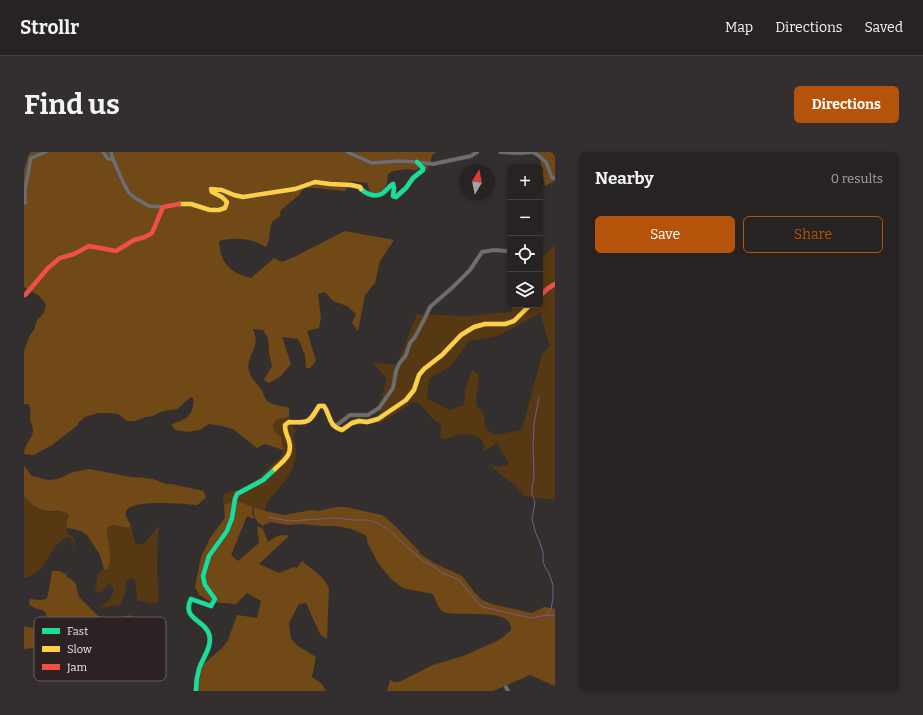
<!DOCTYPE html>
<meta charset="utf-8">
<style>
:root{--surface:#272323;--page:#332f30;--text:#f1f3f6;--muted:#a4a4a6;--line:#434041;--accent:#b45309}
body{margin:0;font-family:Bitter,serif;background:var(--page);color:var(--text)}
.controls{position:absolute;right:12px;top:12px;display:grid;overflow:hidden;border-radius:6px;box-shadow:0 2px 6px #0003}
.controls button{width:36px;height:36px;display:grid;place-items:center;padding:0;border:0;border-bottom:1px solid var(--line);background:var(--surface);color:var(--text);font:20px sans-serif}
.compass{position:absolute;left:435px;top:12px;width:36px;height:36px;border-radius:50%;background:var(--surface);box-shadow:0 2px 6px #0003;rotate:10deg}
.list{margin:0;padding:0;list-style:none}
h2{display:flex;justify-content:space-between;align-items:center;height:52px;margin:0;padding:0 16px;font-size:17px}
h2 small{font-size:13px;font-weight:400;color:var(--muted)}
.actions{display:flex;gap:8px;padding:12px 16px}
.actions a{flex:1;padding:9px 0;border:1px solid var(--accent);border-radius:6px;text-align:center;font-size:14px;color:var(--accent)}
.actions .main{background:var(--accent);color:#fff}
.icon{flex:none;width:22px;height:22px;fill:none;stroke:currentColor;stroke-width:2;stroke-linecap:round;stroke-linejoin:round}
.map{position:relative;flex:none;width:531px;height:539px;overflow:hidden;border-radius:6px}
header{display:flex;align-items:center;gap:24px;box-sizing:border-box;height:56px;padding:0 20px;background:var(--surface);border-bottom:1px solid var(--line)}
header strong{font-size:19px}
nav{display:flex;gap:22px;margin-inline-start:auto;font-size:14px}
.intro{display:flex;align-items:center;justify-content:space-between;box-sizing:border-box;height:96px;padding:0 24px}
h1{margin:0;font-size:28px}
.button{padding:10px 18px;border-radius:6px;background:var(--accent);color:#fff;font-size:14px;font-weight:700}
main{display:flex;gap:24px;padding:0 24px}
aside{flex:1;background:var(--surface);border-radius:6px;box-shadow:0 2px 6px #0003}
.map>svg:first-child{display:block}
.green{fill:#563812;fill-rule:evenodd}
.forest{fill:#714916}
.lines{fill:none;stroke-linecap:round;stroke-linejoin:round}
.stream{stroke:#7b5a8c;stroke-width:1}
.street-casing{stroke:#524d4d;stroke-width:4.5}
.fast-casing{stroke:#524d4d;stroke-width:5.5}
.slow-casing{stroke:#524d4d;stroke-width:5.5}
.jam-casing{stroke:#524d4d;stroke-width:5.5}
.street{stroke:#716d6d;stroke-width:3.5}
.fast{stroke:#16e098;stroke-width:4.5}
.slow{stroke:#ffcf43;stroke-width:4.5}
.jam{stroke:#f24e42;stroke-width:4.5}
.key{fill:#2d2223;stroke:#675d5e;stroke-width:1}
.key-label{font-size:11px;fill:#efe7e7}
</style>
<header>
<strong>Strollr</strong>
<nav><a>Map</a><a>Directions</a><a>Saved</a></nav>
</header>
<div class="intro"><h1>Find us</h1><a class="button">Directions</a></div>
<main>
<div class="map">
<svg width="531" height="539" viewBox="0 0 531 539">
<rect width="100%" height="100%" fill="#342f2f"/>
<g class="green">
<path d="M 530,94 L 531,94 L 531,348 L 526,347 L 522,347 L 500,344 C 491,331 476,324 466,312 L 475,315 L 485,312 L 473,291 L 459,300 C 459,298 460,296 460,294 C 458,281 439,281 430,284 C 425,285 423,287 418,287 L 416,282 L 417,272 C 415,271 413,270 411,269 C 403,263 400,251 389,250 C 377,257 367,266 354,272 L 359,240 L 363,227 L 348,210 L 373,213 L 393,162 L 443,164 L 487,160 L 491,153 L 516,153 L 516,106 L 522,102 ZM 516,161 L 526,194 L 518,202 L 502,263 L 497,278 L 471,283 L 462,277 L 460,263 L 452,252 L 455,223 L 448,218 L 441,238 L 440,253 L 426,258 L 403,246 L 405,227 L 427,214 L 445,189 L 474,184 Z"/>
<path d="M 265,265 L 272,279 C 266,284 271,290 272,297 C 272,302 271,310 269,315 C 264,332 242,344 241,359 L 216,350 L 200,352 L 199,347 L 199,344 L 202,341 L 214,338 L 236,326 L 245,315 L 255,307 L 258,303 L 259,298 L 257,285 L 252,281 L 249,274 L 252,268 Z"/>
<path d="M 0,344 L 2,346 C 8,350 18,357 24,359 C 32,360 40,357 45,364 L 42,370 L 43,381 L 49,385 L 51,390 L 50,398 L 49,397 C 50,394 50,391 48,388 C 39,376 21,412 17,417 C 12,422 6,424 0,426 Z"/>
<path d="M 89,373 L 105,376 L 107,373 L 111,391 L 119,393 L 135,373 C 133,389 133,405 133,421 C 133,431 138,443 132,452 L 113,448 L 111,428 L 107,426 L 103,428 L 101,441 L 96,453 L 76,456 L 87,446 L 90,437 L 86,432 L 84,432 L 81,437 L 76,441 L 73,440 L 71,439 L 74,421 L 80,417 L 83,417 C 91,405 82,388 83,375 Z"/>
</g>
<g class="forest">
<path d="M 7,0 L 413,0 L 409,2 L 403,18 L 396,16 L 391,18 L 383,17 L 369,19 L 364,22 L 363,32 L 357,41 L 346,40 L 343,31 L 325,29 L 321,39 L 292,36 L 280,36 L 275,43 L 257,58 L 255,65 L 248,70 L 246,78 L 245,88 L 242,95 C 228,86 210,85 195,89 C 196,111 206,121 227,126 L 250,106 L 258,110 L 270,105 L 321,79 L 370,88 L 356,109 L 351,131 L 341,143 L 334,179 L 328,171 L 332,162 L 323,154 L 309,149 L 301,140 L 294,142 L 297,166 L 295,176 L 283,179 L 292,209 L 286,216 L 282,216 L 281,203 L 274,187 L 258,185 L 267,212 L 257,224 L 245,231 L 240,228 L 248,214 L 245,201 L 244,186 L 239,178 L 229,177 C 235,191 229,197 225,209 C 222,222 230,228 237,237 C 241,242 239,248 247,251 C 252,254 259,254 265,256 L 265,265 L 252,268 L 249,274 L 252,281 L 257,285 L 259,298 L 241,292 L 233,296 L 209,277 L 198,274 L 185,272 L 180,275 L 178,277 L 165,280 L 151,278 L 148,274 L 148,272 C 158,269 168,265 169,254 C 170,250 170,248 168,245 C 162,248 158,254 153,257 C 149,258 144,258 140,259 C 134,261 129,265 122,265 L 111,269 L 103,269 L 94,262 L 87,261 L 74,261 L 61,265 L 54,271 L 54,273 L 27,294 L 22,296 L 10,303 L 0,302 C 0,291 10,286 9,277 C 9,274 7,271 6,268 C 5,262 9,258 4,252 L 0,252 L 0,199 L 6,183 L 10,178 L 13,168 L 19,162 L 22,154 L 20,149 L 14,143 L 0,135 L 0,19 L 4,4 Z"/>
<polygon points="515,0 531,0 531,29 521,34"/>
<path d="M 0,314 L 8,324 L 24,328 L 34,327 L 49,320 L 65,317 L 107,325 L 121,326 L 129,327 L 142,332 L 148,332 L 175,338 L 179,339 L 182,344 L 181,347 C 177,348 176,352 173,353 C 160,352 108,347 102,359 C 100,364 105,369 107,373 L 105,376 L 89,373 L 83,375 C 82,388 91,405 83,417 L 80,417 L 76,403 L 63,383 C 57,378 49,377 43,376 L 42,370 L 45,364 C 40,357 31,359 24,359 C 14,357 6,352 0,344 Z"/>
<path d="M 216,350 L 229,355 L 228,361 L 230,367 L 223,364 L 207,403 L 214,409 L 235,391 L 233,374 L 239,377 L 244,390 C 251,385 257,381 265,384 L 235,412 L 255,421 L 270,415 L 273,416 L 278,409 C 287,417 300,424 305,436 L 303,487 L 296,482 L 282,451 L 275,452 L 265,471 L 267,487 L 274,494 L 292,505 L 288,525 L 298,532 L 302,539 L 172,539 L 174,517 L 198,496 L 204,488 L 213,463 L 233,466 L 237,449 L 223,441 L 212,452 L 187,450 L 175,443 L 171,435 L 177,405 L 186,386 L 201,366 L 200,352 Z"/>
<path d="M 230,355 L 241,359 L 260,363 L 288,358 L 294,359 L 312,355 L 321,355 L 358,363 L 362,366 L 372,375 L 395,399 L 395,401 L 410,411 L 438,424 L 451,441 L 458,448 L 468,452 L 507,461 L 510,460 L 520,455 L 531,457 L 531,534 L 506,523 L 469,539 L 363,539 L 366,528 L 370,530 L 375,530 L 409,513 L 439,504 L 471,490 L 478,486 L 487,478 C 490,453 430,467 418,459 C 413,455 412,447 409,442 L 379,436 L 367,427 L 354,411 L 343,390 L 343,385 L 339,382 L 327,377 L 312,374 L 300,374 L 278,372 L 263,373 L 247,370 L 238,374 C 231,367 229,366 230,355 Z"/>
<path d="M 28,419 L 35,419 L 42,422 L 44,426 L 49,428 L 52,433 L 55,445 L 74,464 L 87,470 L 105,463 L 113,470 L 130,475 L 134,478 L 135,484 C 129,488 123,488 117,493 L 116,514 L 99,497 L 76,494 L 52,484 L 35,481 L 21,488 L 10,496 L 0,497 L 0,474 C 8,478 13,474 21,472 C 26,452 15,462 5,452 L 5,451 L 6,447 L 17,448 L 22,447 L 24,443 Z"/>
</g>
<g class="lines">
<g class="stream">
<polyline points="515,245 510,272 509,295 510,324 508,336 508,342 511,350 508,367 511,379 516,391 519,400 519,409 521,415 525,421 529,433 529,446 527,457 523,463"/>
<polyline points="244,365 265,369 312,366 330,368 343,368 354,371 367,380 372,385 399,409 409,414 418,421 431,426 435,428 454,451 459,455 507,466 523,463 531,464"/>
</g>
<defs>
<g id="street">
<polyline points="79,0 84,7 89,7 87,0"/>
<polyline points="323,0 348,11 375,9 393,10 409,12 447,4 453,0"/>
<polyline points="476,0 497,1 509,0 514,3 522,10 528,26 531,26"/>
<polyline points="89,7 99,30 105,41 111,46 125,54 139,55"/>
<polyline points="1,51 1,37 7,6 22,0"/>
<polyline points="308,273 313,273 326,263 344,263 355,256 369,236 372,219 375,212 382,203 386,191 391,185 400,168 406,155 430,134 446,118 458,100 470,98 482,99"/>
<polyline points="482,535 484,539"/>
</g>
<g id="fast">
<path d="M 337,37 C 342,42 352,46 359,41 C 363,38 364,35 369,32 L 370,36 L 369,44 L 372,45 L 382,36 L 389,26 L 399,18 L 399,16 L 393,10"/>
<path d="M 172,539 C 172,532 173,524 175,517 C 178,507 189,494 185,482 C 181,468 157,467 167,447 L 187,454 L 191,447 L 181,433 L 179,424 L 185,404 L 203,379 L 208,366 L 211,347 L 213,342 L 239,328 L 251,317"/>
</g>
<g id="slow">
<polyline points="155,52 167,52 186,58 195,58 201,56 203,50 198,45 188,40 187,37 198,38 210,43 219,45 271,37 291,30 306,32 327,33 336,35 337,37"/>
<path d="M 251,317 C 260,308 269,303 265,289 C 263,282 261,282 261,273 L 265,270 C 285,271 285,271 295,254 L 300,254 C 307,264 304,274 318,278 L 328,271 L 335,269 L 343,270 L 354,267 L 382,248 L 390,238 L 395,223 L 400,217 L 418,203 L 437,183 L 450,175 L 461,172 L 481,172 L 490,169 L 506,153"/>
</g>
<g id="jam">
<polyline points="0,143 2,142 24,116 36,106 50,102 65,94 92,99 110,88 121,85 128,81 139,55 155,52"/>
<polyline points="516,144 523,137 531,132"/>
</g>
</defs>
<use href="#street" class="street-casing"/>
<use href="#fast" class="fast-casing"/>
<use href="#slow" class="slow-casing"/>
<use href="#jam" class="jam-casing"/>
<use href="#street" class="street"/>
<use href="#fast" class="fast"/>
<use href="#slow" class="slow"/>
<use href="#jam" class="jam"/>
</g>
<rect x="10" y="465" width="132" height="64" rx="6" class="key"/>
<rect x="18" y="476" width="18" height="6" fill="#16e098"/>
<rect x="18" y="494" width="18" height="6" fill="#ffcf43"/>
<rect x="18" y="512" width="18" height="6" fill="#f24e42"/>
<g class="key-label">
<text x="43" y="483">Fast</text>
<text x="43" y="501">Slow</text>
<text x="43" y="519">Jam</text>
</g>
</svg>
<div class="controls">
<button>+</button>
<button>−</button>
<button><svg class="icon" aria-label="locate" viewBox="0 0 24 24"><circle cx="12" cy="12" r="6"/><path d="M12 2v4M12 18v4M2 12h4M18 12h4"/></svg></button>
<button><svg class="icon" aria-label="layers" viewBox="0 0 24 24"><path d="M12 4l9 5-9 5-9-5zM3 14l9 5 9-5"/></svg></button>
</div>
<svg class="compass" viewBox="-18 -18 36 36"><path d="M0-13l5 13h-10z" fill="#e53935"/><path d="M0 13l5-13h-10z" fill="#a4a4a6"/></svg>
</div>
<aside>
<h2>Nearby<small>0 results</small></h2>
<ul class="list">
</ul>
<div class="actions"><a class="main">Save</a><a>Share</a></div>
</aside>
</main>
